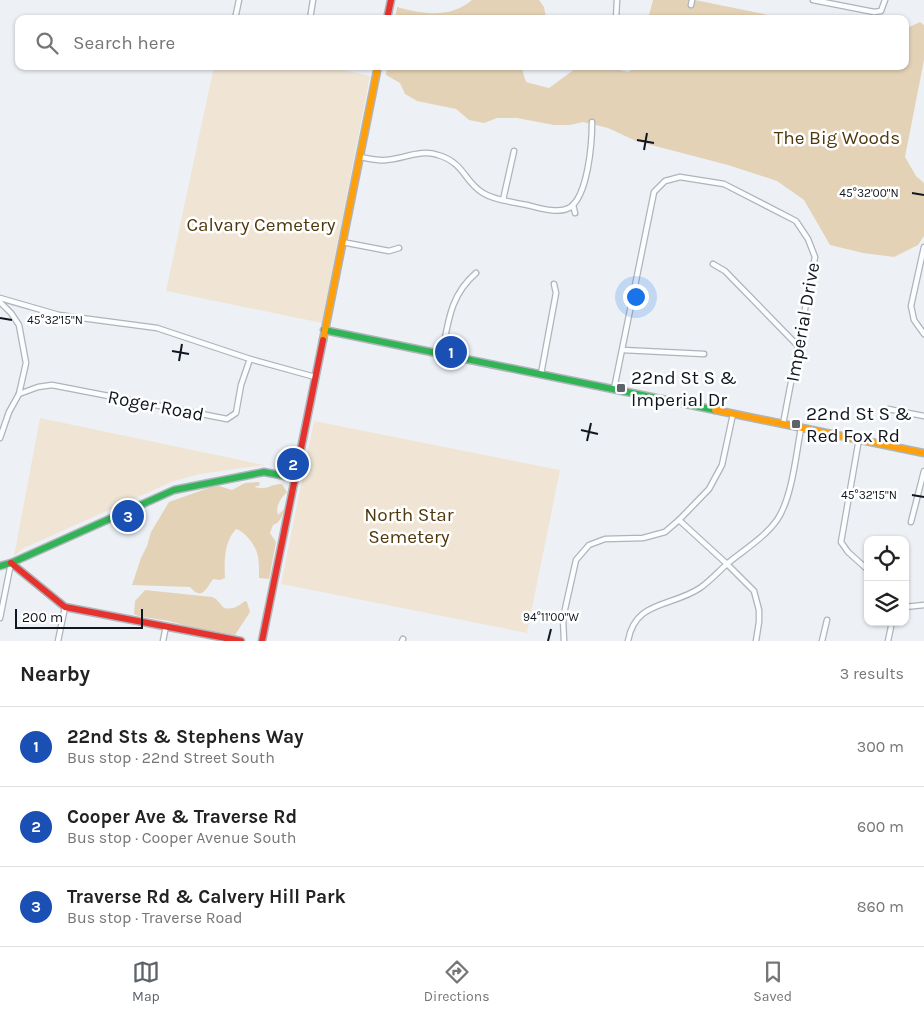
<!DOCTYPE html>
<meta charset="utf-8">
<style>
:root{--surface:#fff;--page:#f6f6f6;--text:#222;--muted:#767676;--line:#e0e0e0;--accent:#5e636b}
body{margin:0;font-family:Karla,sans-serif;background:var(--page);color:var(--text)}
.controls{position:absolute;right:15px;bottom:15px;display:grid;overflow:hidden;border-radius:10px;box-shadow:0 1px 4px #0004}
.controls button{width:45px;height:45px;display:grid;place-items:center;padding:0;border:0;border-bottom:1px solid var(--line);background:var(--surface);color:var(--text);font:25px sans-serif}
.scale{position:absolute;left:15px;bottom:12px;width:128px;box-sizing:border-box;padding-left:5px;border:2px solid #111720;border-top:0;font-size:14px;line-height:18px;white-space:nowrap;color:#111720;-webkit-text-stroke:4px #fff;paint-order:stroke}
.you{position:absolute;left:635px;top:296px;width:18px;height:18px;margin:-12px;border:4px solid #fff;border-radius:50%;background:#1a73e8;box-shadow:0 0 0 8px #1a73e833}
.badge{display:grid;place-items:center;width:32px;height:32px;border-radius:50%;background:var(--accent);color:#fff;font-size:16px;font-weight:700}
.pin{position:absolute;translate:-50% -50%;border:2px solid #fff;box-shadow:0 1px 5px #0006}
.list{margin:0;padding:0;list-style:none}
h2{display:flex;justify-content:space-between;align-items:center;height:65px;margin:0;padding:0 20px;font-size:21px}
h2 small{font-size:16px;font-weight:400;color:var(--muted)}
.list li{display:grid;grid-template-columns:32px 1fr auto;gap:15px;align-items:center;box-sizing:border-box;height:80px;padding:0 20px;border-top:1px solid var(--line)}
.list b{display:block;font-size:19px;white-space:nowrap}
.list p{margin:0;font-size:16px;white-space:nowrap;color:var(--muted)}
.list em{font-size:16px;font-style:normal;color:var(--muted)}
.icon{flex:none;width:28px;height:28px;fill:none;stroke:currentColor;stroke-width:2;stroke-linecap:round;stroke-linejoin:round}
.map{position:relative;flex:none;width:924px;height:641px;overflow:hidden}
.search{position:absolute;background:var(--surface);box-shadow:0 1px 4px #0004;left:15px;right:15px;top:15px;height:55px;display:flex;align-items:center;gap:12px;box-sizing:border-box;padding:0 18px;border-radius:10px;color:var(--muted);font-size:19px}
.sheet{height:305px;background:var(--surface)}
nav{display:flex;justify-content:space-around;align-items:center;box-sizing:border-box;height:70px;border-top:1px solid var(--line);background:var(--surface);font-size:14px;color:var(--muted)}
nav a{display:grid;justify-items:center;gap:2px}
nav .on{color:var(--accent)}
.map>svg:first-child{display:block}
.green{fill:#f0e5d4}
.forest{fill:#e4d2b7}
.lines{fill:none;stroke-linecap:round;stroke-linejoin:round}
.street-casing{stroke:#afb4bb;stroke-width:7}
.fast-casing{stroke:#afb4bb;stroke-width:9}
.slow-casing{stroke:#afb4bb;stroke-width:9}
.jam-casing{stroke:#afb4bb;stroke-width:9}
.street{stroke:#fcfdfe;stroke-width:4.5}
.fast{stroke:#30b455;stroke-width:6}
.slow{stroke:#ff9f0a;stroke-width:6}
.jam{stroke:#e5322d;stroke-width:6}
.ticks{fill:none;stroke:#111720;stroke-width:2}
.poi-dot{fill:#5e636b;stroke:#fff;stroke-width:2}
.labels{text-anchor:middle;stroke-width:5;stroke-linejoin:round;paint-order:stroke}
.park-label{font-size:19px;fill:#4f380c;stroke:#fff}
.street-label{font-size:19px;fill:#111720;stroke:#fff}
.poi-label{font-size:19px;fill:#111720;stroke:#fff;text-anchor:start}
.ticks-label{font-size:12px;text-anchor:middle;fill:#111720;stroke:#fff;stroke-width:5;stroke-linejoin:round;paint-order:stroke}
</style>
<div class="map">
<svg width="924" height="641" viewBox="0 0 924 641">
<rect width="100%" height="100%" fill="#edf1f6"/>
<g class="green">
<polygon points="214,66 327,66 370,76 322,323 166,291"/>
<polygon points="40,418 264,465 200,474 174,481 24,548 14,556"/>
<polygon points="314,421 560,470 527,633 281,584"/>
</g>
<g class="forest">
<path d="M 472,0 L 539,0 L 544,7 L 546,18 L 395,19 L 397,7 C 424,14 449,19 472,0 Z"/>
<polygon points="653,0 695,0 788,19 648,19"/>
<polygon points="920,22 924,25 924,60 905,157 916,176 924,183 924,236 918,245 894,257 863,253 830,245 804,200 777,181 728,165 636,141 608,128 583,122 570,125 554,125 517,118 497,118 484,123 469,120 456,109 417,101 405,94 400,83 386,75 387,66 521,66 526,82 549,88 579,66 603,66 628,72 639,66 905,66 905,29"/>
<path d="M 259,482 L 260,485 L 254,487 C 269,491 271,483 282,484 L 287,492 C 281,498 275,506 278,515 L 284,509 C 282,516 281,522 273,525 L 270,533 L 276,542 L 269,579 L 259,578 C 259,571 259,563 258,557 C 257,547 245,531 236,529 C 224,542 224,562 225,578 L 220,580 L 213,579 C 206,589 202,601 190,587 L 132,585 L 141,558 L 147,546 L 151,532 L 169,502 L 211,487 L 219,486 L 232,490 L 245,483 Z"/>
<path d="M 145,590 L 212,597 L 216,599 L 224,608 C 234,610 238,606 245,601 L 247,602 L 250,612 L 235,635 L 194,628 L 169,621 L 138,616 L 134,614 L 135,601 Z"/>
</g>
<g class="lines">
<defs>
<g id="street">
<polyline points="813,0 874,12 881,11 885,0"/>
<polyline points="691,5 692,0"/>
<polyline points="235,19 239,0"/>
<polyline points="310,19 313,0"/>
<polyline points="616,19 617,0"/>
<path d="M 359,157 C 368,158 377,161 386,160 C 403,159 421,149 438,155 C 465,163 464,182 483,193 C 496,201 514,202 527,205 C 540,208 557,214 569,208 C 588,197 592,143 592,122"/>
<polyline points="503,200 514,151"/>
<polyline points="573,205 575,213"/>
<polyline points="342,242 389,251 399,248"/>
<polyline points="924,247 911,306 914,320 924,334"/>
<polyline points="713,264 725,271 798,346"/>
<polyline points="0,298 59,315 157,328 250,359 315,377"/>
<polyline points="0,302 11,313 19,325 26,363 19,394 9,412 0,438"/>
<polyline points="623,350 704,354"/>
<path d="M 442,354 C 448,323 450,295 476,273"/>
<polyline points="541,374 556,293 554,284"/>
<polyline points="614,389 654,192 665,181 680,177 724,184 796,221 808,239 815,257 783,424"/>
<polyline points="19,394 38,387 52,385 227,419 236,413 241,385 250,359"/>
<polyline points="883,414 888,409 924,416"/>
<polyline points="859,439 841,542 848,552 868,570"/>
<polyline points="679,520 727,564 754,591 759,610 759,622 756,641"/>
<polyline points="911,522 924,471"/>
<polyline points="905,607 924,605"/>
<polyline points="0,618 11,563"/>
<polyline points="58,641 65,607"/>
<polyline points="163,641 166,626"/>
<polyline points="402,641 403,639"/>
<polyline points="564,641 563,618 576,560 589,545 605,539 643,538 665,532 679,520 709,489 722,465 733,414"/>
<path d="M 628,641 C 635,600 672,607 700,588 C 710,581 719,571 728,563 C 744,550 765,537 777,520 C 792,498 796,455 801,428"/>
<polyline points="822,641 827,620"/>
<polyline points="888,641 892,622"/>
</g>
<g id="fast">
<polyline points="324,330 715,410"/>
<polyline points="0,566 11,563 174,490 264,472 295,478"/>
</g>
<g id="slow">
<polyline points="323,340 378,66"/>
<polyline points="715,410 924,453"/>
</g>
<g id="jam">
<polyline points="387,19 391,0"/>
<polyline points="11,563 65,607 241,641"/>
<polyline points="262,641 323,340"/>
</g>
</defs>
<use href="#street" class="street-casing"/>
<use href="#fast" class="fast-casing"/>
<use href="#slow" class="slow-casing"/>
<use href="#jam" class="jam-casing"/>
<use href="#street" class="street"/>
<use href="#fast" class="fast"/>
<use href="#slow" class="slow"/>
<use href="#jam" class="jam"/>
</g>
<path class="ticks" d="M 637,140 L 654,143M 644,150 L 647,133M 912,193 L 924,195M 0,318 L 12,320M 172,351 L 189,354M 179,361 L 182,344M 581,430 L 598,434M 587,441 L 591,423M 912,495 L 924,497M 548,641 L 551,629"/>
<g class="poi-dot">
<rect x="616" y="383" width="10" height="10" rx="2.5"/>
<rect x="791" y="419" width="10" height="10" rx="2.5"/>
</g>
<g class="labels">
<g class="park-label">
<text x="837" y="144">The Big Woods</text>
<text x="261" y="231">Calvary Cemetery</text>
<text x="409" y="521">North Star<tspan x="409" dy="22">Semetery</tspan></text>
</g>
<g class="street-label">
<text transform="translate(802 322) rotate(-80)" y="7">Imperial Drive</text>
<text transform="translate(156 405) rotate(11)" y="7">Roger Road</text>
</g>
<g class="poi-label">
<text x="631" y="384">22nd St S &amp;<tspan x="631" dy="22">Imperial Dr</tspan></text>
<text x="806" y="420">22nd St S &amp;<tspan x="806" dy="22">Red Fox Rd</tspan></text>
</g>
</g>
<g class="ticks-label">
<text x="869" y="197">45°32'00"N</text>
<text x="55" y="324">45°32'15"N</text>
<text x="869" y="499">45°32'15"N</text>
<text x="551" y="621">94°11'00"W</text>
</g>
</svg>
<div class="controls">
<button><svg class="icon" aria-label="locate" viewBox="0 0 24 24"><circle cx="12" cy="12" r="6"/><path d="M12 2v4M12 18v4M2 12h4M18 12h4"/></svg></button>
<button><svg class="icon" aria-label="layers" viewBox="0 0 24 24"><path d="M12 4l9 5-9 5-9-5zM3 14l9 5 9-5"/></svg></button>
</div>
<div class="scale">200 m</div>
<div class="you"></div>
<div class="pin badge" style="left:451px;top:352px;background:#1a4fb4">1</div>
<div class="pin badge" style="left:293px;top:464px;background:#1a4fb4">2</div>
<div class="pin badge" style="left:128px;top:516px;background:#1a4fb4">3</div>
<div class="search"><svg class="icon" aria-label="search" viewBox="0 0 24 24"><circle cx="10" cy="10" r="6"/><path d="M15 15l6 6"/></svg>Search here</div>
</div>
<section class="sheet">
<h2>Nearby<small>3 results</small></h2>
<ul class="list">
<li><span class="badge" style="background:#1a4fb4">1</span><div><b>22nd Sts &amp; Stephens Way</b><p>Bus stop · 22nd Street South</p></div><em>300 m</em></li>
<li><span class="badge" style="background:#1a4fb4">2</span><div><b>Cooper Ave &amp; Traverse Rd</b><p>Bus stop · Cooper Avenue South</p></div><em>600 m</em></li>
<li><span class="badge" style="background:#1a4fb4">3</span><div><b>Traverse Rd &amp; Calvery Hill Park</b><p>Bus stop · Traverse Road</p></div><em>860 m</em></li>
</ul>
</section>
<nav>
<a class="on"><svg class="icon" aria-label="map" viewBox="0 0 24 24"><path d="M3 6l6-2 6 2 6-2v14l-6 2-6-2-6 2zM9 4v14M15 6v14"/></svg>Map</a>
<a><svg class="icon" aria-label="directions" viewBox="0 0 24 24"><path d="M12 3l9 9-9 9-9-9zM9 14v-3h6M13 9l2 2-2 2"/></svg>Directions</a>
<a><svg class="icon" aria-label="saved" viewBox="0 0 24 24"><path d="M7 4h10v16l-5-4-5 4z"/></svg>Saved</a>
</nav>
